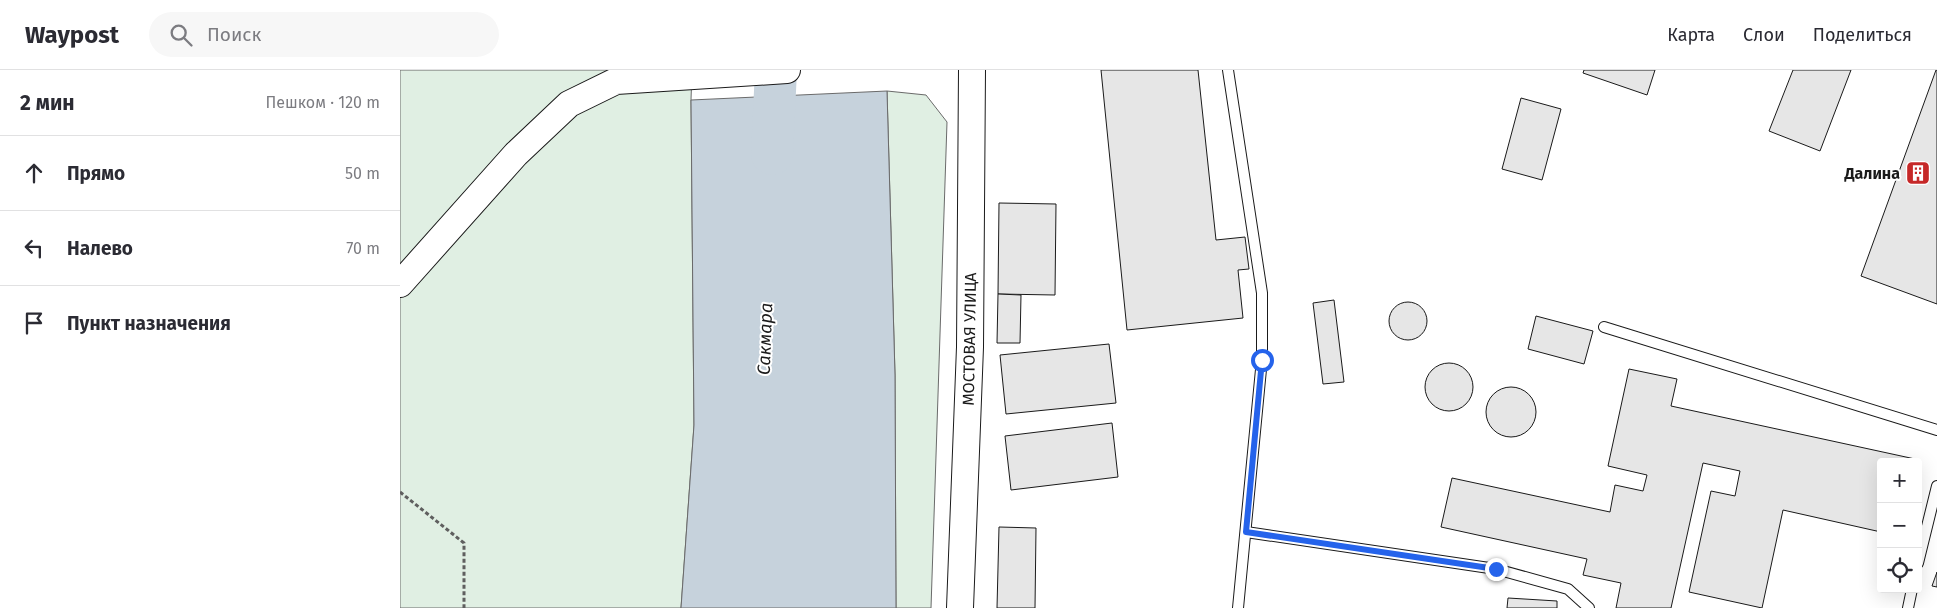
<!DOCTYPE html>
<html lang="ru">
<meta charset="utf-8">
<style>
:root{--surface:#fff;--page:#f7f7f7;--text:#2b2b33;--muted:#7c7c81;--line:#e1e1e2}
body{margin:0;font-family:"Fira Sans",sans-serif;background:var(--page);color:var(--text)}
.controls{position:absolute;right:15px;bottom:15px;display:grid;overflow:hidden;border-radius:5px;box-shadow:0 5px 20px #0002}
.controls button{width:45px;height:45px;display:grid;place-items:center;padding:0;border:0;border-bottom:1px solid var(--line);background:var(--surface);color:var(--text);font:25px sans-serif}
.stop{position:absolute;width:15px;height:15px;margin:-11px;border:4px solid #2563eb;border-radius:50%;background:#fff}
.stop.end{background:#2563eb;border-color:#fff;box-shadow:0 1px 5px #0008}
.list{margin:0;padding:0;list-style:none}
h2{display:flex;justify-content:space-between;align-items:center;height:65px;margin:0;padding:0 20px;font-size:21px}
h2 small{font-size:16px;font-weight:400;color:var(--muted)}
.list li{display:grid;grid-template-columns:32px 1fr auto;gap:15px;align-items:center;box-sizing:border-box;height:75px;padding:0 20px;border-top:1px solid var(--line)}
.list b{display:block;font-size:19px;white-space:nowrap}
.list em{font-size:16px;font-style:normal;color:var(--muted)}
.icon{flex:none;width:28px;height:28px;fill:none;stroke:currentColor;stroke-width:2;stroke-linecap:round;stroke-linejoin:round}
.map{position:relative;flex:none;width:1537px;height:538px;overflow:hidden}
header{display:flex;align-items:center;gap:30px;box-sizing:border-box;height:70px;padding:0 25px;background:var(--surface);border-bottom:1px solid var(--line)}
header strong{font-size:24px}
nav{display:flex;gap:28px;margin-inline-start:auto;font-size:18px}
.search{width:350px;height:45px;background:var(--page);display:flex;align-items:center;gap:12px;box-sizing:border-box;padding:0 18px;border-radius:28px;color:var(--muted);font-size:19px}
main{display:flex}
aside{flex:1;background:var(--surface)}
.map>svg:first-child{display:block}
.green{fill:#e0efe3;stroke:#6a6a6a}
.water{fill:#c6d2dc;stroke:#6a6a6a}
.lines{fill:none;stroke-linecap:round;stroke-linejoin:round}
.river{stroke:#c6d2dc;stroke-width:42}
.building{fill:#e6e6e6;stroke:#1a1a1a}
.service-casing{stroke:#1a1a1a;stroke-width:12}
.tertiary-casing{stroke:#1a1a1a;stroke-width:28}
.path{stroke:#5f5f5f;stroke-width:3;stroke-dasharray:4 2.5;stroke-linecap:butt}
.service{stroke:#fff;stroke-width:10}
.tertiary{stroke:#fff;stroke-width:26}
.route{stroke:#2563eb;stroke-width:6}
.labels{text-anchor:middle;stroke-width:4;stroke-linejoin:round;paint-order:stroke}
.poi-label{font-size:16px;font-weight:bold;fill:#1a1a1a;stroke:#fff;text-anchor:end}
.street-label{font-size:16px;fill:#1a1a1a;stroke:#fff}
.water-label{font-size:18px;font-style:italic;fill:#1a1a1a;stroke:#fff}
</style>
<header>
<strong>Waypost</strong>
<div class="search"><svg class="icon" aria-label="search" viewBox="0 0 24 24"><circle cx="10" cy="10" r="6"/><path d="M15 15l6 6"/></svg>Поиск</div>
<nav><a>Карта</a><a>Слои</a><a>Поделиться</a></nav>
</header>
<main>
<aside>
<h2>2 мин<small>Пешком · 120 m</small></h2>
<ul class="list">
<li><svg class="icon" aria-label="ahead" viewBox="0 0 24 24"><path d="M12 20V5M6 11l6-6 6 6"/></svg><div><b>Прямо</b></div><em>50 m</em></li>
<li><svg class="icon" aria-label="left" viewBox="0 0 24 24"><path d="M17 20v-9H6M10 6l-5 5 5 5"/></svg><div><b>Налево</b></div><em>70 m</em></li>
<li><svg class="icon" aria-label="arrive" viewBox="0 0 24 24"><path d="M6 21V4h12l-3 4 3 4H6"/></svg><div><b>Пункт назначения</b></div></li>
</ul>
</aside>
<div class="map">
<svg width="1537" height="538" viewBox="0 0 1537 538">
<rect width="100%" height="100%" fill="#fff"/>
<g class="green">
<polygon points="0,0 292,0 291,30 294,355 281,538 0,538"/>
<polygon points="487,21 526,25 547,52 531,538 496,538 495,305"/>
</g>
<polygon class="water" points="487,21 495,305 496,538 281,538 294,355 291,30"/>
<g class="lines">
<polyline class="river" points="372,84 376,0"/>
</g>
<g class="building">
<polygon points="701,0 798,0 816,170 845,167 849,199 838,200 843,248 727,260"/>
<polygon points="1184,0 1255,0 1247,25 1183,3"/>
<polygon points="1393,0 1451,0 1420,81 1369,61"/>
<polygon points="1536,0 1537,0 1537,234 1461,206"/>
<polygon points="1121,28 1161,39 1142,110 1102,99"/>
<polygon points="599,133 656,134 655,225 598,224"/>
<polygon points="598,224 621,225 620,273 597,273"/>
<polygon points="934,230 944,312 923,314 913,233"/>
<circle cx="1008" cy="251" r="19"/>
<polygon points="1136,246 1193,261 1184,294 1128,279"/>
<polygon points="709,274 716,333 606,344 600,285"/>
<circle cx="1049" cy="317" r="24"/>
<polygon points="1229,299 1277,309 1271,336 1515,389 1514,392 1481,392 1481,462 1383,440 1362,538 1289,522 1311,421 1335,426 1340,401 1303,393 1271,538 1216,538 1221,513 1183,505 1187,489 1041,457 1052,408 1210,442 1215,415 1243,421 1247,405 1208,396"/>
<circle cx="1111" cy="342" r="25"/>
<polygon points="712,353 718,407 611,420 605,366"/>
<polygon points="599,457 636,458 635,538 597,538"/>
<polygon points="1537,502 1537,517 1532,516"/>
<polygon points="1108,528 1157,531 1157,538 1107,538"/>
</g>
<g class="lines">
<defs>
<g id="service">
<polyline points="828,0 862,223 862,289 838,538"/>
<polyline points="1204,257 1537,360"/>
<polyline points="846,462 1096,499 1168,519 1189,538"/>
<polyline points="1518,493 1537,416"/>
<polyline points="1508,538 1512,519"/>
</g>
<g id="tertiary">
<polyline points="0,214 116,84 169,34 216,11 387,0"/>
<polyline points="560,538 570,277 572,0"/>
</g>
</defs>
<use href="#service" class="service-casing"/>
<use href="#tertiary" class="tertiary-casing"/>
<polyline class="path" points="0,422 64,473 64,538"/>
<use href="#service" class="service"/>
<use href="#tertiary" class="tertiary"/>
</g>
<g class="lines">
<polyline class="route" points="862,290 846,462 1096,499"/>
</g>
<defs>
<symbol id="building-square" viewBox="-11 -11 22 22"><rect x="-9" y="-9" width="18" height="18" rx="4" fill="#c62828" stroke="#fff"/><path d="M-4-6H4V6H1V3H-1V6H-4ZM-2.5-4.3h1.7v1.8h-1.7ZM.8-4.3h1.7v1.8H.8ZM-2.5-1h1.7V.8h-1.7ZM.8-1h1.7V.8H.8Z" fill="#fff"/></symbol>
</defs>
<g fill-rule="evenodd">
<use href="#building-square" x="1504" y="89" width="28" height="28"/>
</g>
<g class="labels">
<g class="poi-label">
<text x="1500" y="109">Далина</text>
</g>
<g class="street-label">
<text transform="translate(569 269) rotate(-89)" y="6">МОСТОВАЯ УЛИЦА</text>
</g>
<g class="water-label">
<text transform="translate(365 269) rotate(-88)" y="6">Сакмара</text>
</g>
</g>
</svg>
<div class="controls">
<button>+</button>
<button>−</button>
<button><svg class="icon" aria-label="locate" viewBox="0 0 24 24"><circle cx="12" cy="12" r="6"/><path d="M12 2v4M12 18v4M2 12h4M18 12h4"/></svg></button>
</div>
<div class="stop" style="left:862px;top:290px"></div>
<div class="stop end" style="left:1096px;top:499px"></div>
</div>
</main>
